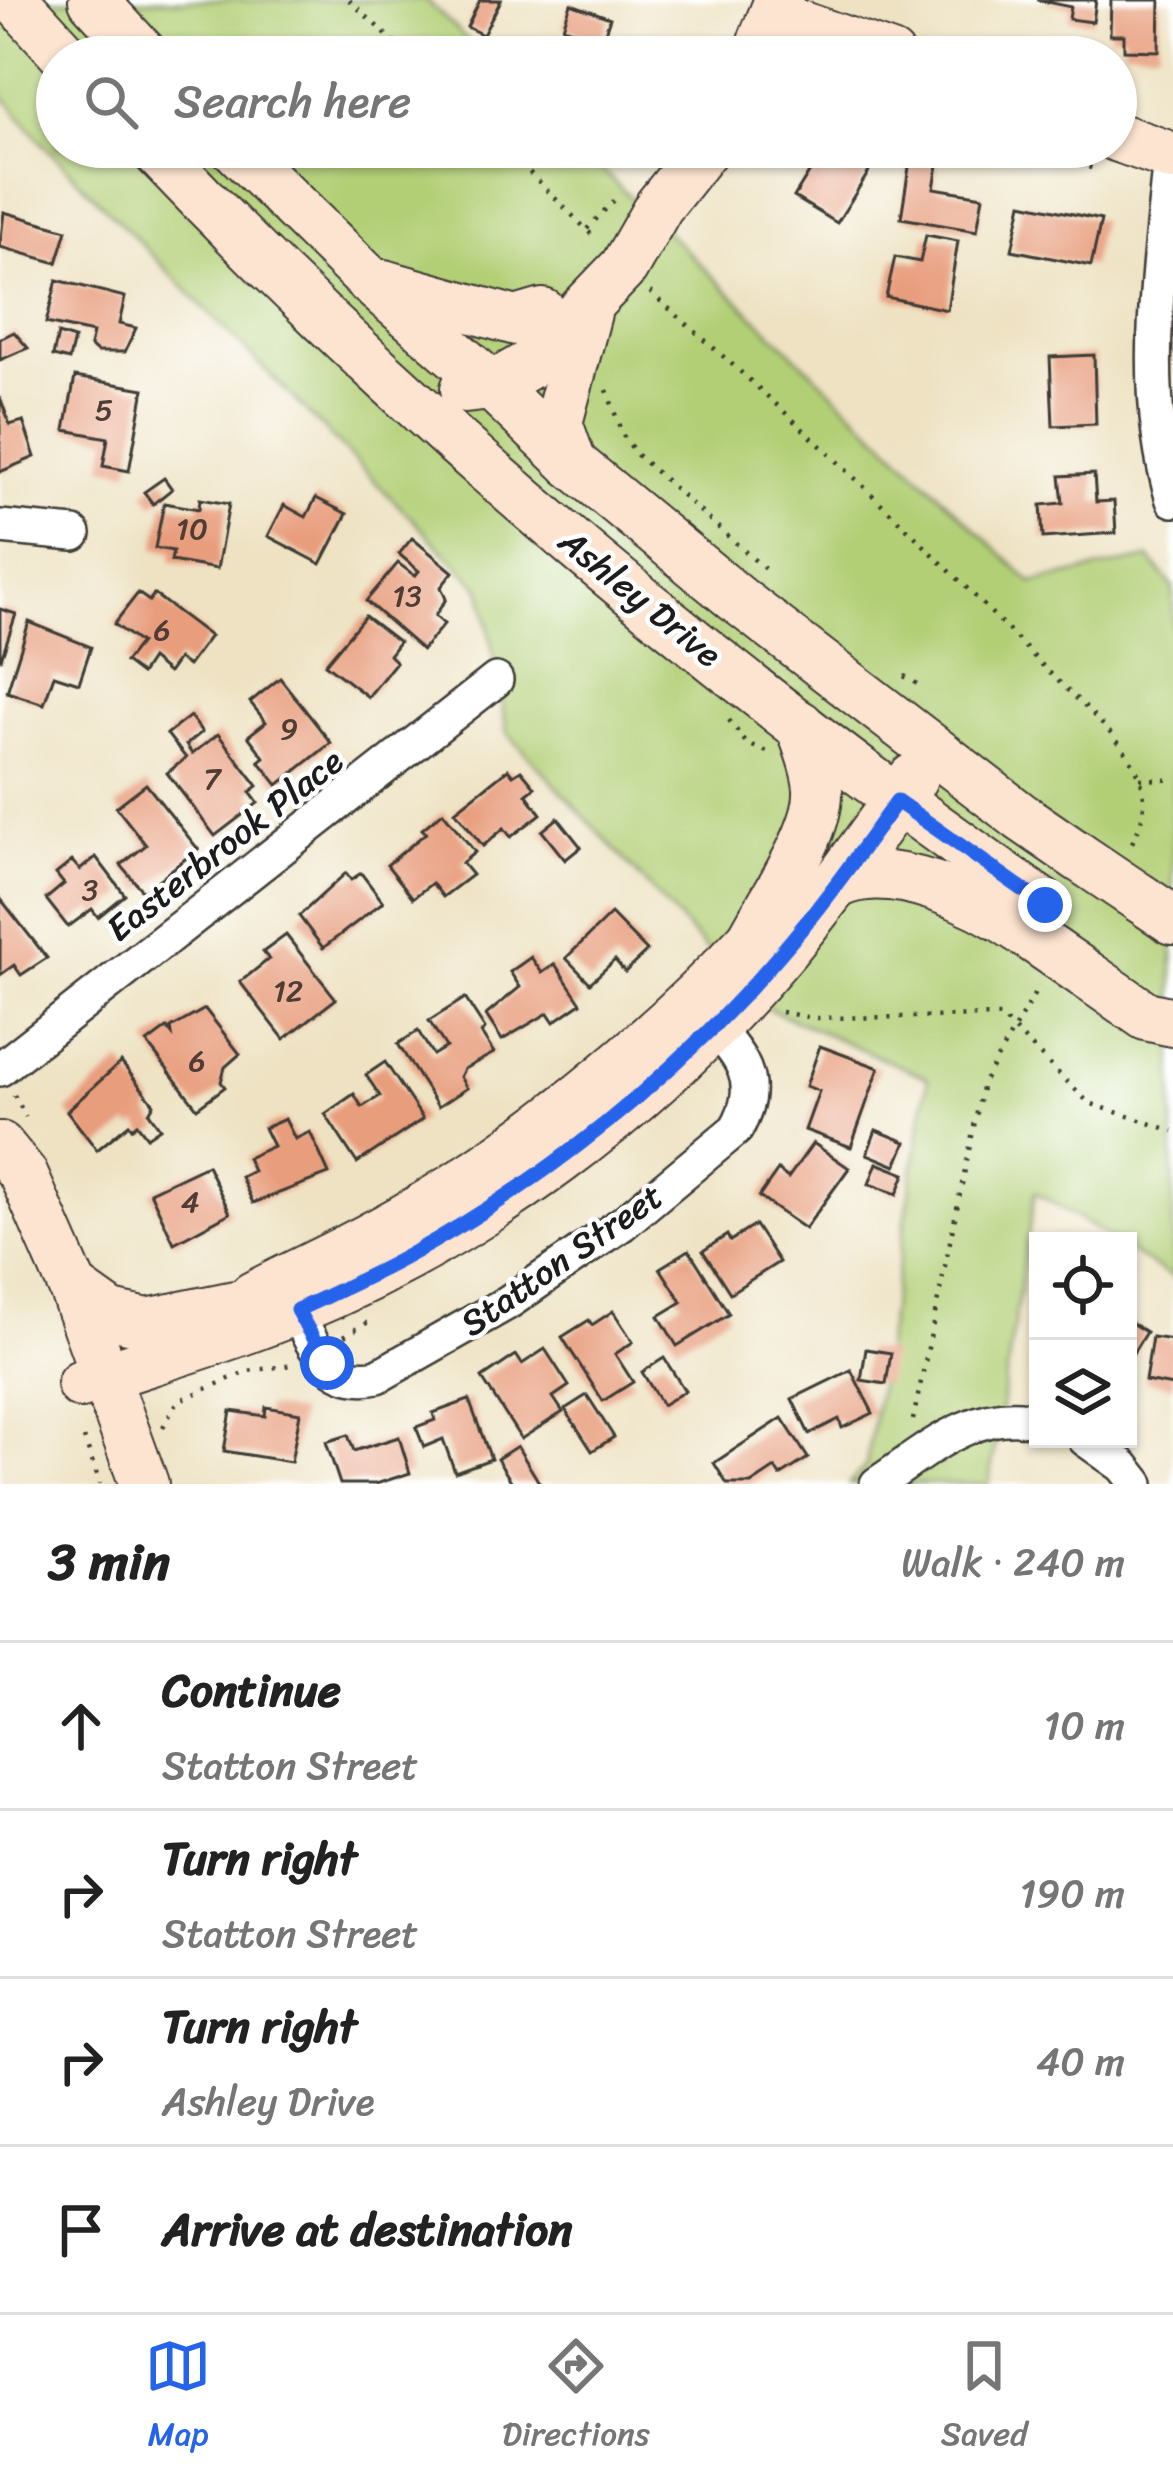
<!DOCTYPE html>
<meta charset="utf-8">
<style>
:root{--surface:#fff;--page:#f6f6f6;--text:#222;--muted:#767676;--line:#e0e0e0;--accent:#2563eb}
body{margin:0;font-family:Sriracha,sans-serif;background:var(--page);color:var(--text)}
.controls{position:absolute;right:36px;bottom:36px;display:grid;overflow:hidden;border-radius:0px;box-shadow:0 3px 9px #0004}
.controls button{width:108px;height:108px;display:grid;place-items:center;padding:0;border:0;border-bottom:3px solid var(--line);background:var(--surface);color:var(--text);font:60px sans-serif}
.stop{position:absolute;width:36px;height:36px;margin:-27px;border:9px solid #2563eb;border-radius:50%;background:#fff}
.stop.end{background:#2563eb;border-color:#fff;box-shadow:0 3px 12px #0008}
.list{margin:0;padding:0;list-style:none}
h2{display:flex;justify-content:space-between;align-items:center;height:156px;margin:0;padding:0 48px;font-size:51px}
h2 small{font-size:39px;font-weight:400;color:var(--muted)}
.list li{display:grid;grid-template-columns:78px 1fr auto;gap:36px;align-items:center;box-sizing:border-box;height:168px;padding:0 48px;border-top:3px solid var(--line)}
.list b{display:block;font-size:45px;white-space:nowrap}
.list p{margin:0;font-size:39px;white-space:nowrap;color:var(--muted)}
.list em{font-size:39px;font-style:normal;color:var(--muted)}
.icon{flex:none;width:66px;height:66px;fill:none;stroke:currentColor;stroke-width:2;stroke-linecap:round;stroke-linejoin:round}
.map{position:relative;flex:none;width:1173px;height:1484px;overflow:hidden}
.search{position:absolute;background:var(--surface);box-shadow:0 3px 9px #0004;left:36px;right:36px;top:36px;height:132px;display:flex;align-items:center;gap:30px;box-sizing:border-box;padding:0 42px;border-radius:66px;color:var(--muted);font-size:45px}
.sheet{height:828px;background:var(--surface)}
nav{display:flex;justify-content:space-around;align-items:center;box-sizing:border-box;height:168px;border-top:3px solid var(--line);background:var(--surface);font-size:33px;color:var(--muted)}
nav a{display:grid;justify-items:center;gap:6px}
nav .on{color:var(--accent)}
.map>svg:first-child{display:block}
.green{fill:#b2cf76;stroke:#677649;stroke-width:3}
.building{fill:#e89d7d}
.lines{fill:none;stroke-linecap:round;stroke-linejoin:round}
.street-casing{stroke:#3c3a35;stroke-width:38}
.secondary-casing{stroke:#3c3a35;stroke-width:52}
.path{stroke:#3c3a35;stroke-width:4.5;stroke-dasharray:3 9;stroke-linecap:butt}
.street{stroke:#fff;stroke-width:33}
.secondary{stroke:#fde4d1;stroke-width:48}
.secondary-bridge-casing{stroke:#3c3a35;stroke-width:52;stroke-linecap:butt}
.secondary-bridge{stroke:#fde4d1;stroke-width:48}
.route{stroke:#2563eb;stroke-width:15}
.labels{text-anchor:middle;stroke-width:9;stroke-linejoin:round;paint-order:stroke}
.number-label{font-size:30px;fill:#4f3c34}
.street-label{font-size:36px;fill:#1c1c1c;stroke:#fff}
</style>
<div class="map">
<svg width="1173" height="1484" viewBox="0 0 1173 1484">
<rect width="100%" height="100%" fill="#fff"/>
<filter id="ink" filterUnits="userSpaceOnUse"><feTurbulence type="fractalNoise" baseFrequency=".00833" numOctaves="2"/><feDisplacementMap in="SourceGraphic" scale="24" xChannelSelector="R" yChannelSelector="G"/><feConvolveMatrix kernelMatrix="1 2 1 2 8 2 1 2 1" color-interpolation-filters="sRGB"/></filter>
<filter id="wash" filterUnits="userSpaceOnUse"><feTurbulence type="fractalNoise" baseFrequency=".004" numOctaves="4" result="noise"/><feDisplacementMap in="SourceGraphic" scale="48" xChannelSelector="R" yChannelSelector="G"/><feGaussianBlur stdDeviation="2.7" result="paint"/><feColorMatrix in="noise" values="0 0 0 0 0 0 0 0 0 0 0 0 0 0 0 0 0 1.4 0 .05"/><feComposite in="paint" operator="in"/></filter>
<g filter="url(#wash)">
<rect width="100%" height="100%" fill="#eee2c2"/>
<polygon class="green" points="0,0 426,0 485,57 57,57 57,147 578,147 1032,583 1149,558 1173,587 1173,1278 1128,1250 1128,1241 1115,1241 1035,1192 989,1484 849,1484 866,1466 928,1078 755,1003 507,732 482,590 43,144 0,92"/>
<g id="blocks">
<g class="building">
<polygon points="480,0 501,0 483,35 467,27"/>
<polygon points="1037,0 1096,0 1093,22 1069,19 1071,7"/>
<polygon points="1111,0 1160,0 1159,51 1124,50 1124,35 1110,35"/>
<polygon points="571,4 610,18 602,41 563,27"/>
<polygon points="609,42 650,56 650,57 604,57"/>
<polygon points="825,147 851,147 875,162 837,223 794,197"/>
<polygon points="910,161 938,165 934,188 983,196 977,231 901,218"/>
<polygon points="1022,203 1101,220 1091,266 1012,250"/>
<polygon points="4,212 67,230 57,263 0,247"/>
<polygon points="926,235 958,241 947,310 886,297 895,257 920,262"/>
<polygon points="57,280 125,297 119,324 136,328 125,352 97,352 90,346 93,333 46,323"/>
<polygon points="14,332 28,348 0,360 0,339"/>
<polygon points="58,334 74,339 69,360 53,356"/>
<polygon points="1094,355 1096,424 1053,426 1050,357"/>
<polygon points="75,377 144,389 129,471 103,466 108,438 65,430"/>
<polygon points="0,397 10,425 23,421 35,457 0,472"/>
<polygon points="1094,474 1096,502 1114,501 1116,533 1043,538 1041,505 1063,503 1060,476"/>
<polygon points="164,478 172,489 153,504 144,492"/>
<polygon points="316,498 347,514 321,564 268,536 284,505 306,517"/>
<polygon points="200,499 229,504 217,569 171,561 173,551 155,548 164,503 199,509"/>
<polygon points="412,538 453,572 441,587 446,599 435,616 444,624 422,650 366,601 398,563 415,576 419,571 399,554"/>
<polygon points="138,593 149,601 154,594 210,636 188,666 178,659 168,673 151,659 141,674 125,662 140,643 114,624"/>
<polygon points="0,609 16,614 1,659 0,659"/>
<polygon points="365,616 399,642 389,655 396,662 368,697 325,664"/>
<polygon points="29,622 91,647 79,683 54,675 44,704 7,692"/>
<polygon points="280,678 331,743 278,785 259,761 264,757 248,736 266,722 250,702"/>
<polygon points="190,716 202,732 186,745 192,754 218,734 258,786 250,792 258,803 215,836 167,773 186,758 167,734"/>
<polygon points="508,769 513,775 521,770 535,787 526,794 541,814 511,837 504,828 483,846 455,811"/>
<polygon points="146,784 198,849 143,892 121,865 146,845 116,807"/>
<polygon points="443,812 475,852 462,863 472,875 443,897 432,883 413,898 387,865 426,833 422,829"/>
<polygon points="558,818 581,847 565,860 542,831"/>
<polygon points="96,857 125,895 98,917 92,909 68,927 46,899 64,884 56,874 72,861 80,870"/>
<polygon points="346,873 351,880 361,873 383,902 323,948 299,916"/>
<polygon points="0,898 47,958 21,975 14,965 0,975"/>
<polygon points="611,914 647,951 625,972 615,960 590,983 566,958"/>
<polygon points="286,935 336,999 284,1039 240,982 269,959 263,952"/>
<polygon points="531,957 542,973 555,964 581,1003 554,1022 548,1013 502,1040 486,1015 520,987 510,972"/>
<polygon points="465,998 485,1029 481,1033 494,1053 464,1069 460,1077 467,1088 438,1107 398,1044 418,1031 433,1055 446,1047 429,1021"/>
<polygon points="205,1009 240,1054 225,1067 221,1082 225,1087 197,1108 147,1043 167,1028 172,1034 171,1028"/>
<polygon points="820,1046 879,1068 851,1147 805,1130 819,1091 806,1086"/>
<polygon points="121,1062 154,1104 149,1113 160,1128 147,1137 137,1124 132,1128 129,1124 97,1150 67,1111"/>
<polygon points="385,1062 423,1119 357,1163 325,1114 354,1094 362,1107 380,1096 366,1075"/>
<polygon points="285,1119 295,1139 310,1132 329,1174 253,1203 241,1177 253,1171 247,1158 273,1146 264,1128"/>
<polygon points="876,1130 906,1142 896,1166 867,1154"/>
<polygon points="813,1143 849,1168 805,1229 759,1197 778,1170 788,1178"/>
<polygon points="877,1163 905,1174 897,1194 869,1184"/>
<polygon points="207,1165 230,1213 174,1243 150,1192"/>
<polygon points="755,1225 779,1262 730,1293 703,1251 727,1235 730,1241"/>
<polygon points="689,1250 729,1314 677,1346 659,1316 682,1302 660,1268"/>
<polygon points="613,1311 633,1342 615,1354 633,1382 603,1401 562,1337 589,1320 592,1325"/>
<polygon points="1128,1321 1146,1332 1128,1361"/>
<polygon points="1152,1337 1173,1340 1173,1386 1145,1381"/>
<polygon points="545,1349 569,1386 553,1397 563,1412 521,1439 482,1378 516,1355 522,1364"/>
<polygon points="866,1349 891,1353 886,1384 861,1380"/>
<polygon points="664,1358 685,1391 662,1405 642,1372"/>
<polygon points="851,1370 873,1413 842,1428 839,1419 809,1434 792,1399"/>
<polygon points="587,1395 614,1437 592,1451 565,1409"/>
<polygon points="469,1400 491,1459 455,1472 443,1439 424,1447 416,1427 435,1420 433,1413"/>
<polygon points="266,1407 300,1413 291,1462 224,1451 231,1411 265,1416"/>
<polygon points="782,1418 808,1458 780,1476 775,1468 751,1484 727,1484 714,1463"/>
<polygon points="348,1435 354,1451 399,1437 410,1473 376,1484 340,1484 326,1442"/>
<polygon points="517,1446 540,1484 513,1484 497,1459"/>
</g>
</g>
</g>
<g filter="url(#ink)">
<use href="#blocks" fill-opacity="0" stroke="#3c3a35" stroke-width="3"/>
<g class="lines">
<defs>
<g id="street">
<path d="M 1170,156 C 1160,268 1139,390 1173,500"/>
<polyline points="0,527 74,534"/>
<polyline points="0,1069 496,680"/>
<path d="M 287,1290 C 308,1331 321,1388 378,1376 L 507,1303 L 622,1224 L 736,1129 C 766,1078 736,1051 702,1015"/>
<polyline points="1085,1439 1123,1466 1137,1484"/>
<path d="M 877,1484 C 925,1452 976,1405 1038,1421"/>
</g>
<g id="secondary">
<polyline points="15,0 67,57"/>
<polyline points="93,0 146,57"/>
<polyline points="774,16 891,57"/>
<polyline points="756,57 779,0"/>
<polyline points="1116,137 1173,157"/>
<path d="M 152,147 C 421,430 725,682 1045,905"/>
<polyline points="234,147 368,279 492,386 572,463 737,599 1021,817 1079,857"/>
<polyline points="384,284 516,321 543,313"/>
<polyline points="465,389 492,386 532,363 624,267 659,206 706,147"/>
<polyline points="572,463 558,423 587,313"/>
<path d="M 836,885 C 889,856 980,901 1026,933"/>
<polyline points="1140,898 1173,920"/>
<path d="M 751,940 C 771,901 820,833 818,790 C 817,768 807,746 800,725"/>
<polyline points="1087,975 1146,1016 1173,1022"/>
<polyline points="0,1146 23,1174 73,1288 144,1484"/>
<polyline points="73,1288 111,1315 147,1323 235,1305"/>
<path d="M 253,1296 C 297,1273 342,1253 385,1229 C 517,1156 656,1043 758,932"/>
<path d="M 81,1384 C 152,1360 226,1339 296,1310 C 480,1234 654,1104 782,952 C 828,897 871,837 913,778"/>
</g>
</defs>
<use href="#street" class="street-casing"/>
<use href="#secondary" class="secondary-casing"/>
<g class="path">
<polyline points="349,0 410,57"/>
<polyline points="929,47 958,57"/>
<polyline points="504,147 595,238"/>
<polyline points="1032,147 1094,169"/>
<polyline points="587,229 620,194"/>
<path d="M 650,292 C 787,410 918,536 1043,666 C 1072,696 1124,738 1139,776 C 1149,801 1143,824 1130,846"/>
<polyline points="607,390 622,434 637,455 767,571"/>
<polyline points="904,676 919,685 915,690"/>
<polyline points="729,720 747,744 770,753"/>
<polyline points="1140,779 1173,780"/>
<polyline points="781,1012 812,1018 1000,1016 1089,1103 1173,1131"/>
<polyline points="14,1095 26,1117"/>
<polyline points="344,1336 370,1321"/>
<polyline points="913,1420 983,1083 1039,986"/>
<polyline points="163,1427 178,1401 248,1371 292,1365"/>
<polyline points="84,1438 100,1484"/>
</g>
<use href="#street" class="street"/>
<use href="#secondary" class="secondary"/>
<defs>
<g id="secondary-bridge">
<polyline points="1079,857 1140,898"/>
<polyline points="1026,933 1087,975"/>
</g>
</defs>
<use href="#secondary-bridge" class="secondary-bridge-casing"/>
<use href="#secondary-bridge" class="secondary-bridge"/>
</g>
</g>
<g class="lines" filter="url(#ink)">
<path class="route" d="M 327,1363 L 297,1310 C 333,1293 369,1277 404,1258 C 545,1182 676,1076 780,954 C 822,906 859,853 897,801 L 1045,905"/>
</g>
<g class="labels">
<g class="number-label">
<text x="104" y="420">5</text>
<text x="192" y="539">10</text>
<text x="407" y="606">13</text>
<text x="162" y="640">6</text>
<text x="289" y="739">9</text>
<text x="212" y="789">7</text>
<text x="90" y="900">3</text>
<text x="288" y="1001">12</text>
<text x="197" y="1071">6</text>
<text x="190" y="1212">4</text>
</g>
<g class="street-label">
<text transform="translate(641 597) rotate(39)" y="13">Ashley Drive</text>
<text transform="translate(224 844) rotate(-38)" y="13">Easterbrook Place</text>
<text transform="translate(561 1259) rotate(-35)" y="13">Statton Street</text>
</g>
</g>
</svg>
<div class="controls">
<button><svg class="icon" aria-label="locate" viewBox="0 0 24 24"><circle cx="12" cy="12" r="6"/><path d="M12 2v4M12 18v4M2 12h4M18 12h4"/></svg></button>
<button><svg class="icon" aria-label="layers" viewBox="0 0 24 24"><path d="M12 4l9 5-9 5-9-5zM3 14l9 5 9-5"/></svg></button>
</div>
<div class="stop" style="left:327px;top:1363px"></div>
<div class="stop end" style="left:1045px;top:905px"></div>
<div class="search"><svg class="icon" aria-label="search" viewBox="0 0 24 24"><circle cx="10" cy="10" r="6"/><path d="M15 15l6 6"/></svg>Search here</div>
</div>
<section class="sheet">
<h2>3 min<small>Walk · 240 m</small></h2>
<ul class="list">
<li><svg class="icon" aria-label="ahead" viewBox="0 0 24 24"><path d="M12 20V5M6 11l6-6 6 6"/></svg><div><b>Continue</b><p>Statton Street</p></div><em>10 m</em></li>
<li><svg class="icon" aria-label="right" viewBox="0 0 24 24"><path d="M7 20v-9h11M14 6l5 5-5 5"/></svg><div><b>Turn right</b><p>Statton Street</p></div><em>190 m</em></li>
<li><svg class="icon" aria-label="right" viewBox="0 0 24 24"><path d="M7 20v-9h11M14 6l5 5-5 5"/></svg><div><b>Turn right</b><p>Ashley Drive</p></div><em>40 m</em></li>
<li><svg class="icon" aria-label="arrive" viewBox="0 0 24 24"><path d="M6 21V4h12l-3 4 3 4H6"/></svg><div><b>Arrive at destination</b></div></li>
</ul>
</section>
<nav>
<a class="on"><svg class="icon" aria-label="map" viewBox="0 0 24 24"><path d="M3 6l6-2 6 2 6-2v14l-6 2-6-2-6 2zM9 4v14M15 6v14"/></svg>Map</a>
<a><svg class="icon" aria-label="directions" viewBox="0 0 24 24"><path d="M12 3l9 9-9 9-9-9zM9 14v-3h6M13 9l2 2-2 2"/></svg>Directions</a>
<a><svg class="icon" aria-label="saved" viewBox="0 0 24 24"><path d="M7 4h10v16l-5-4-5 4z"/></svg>Saved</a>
</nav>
